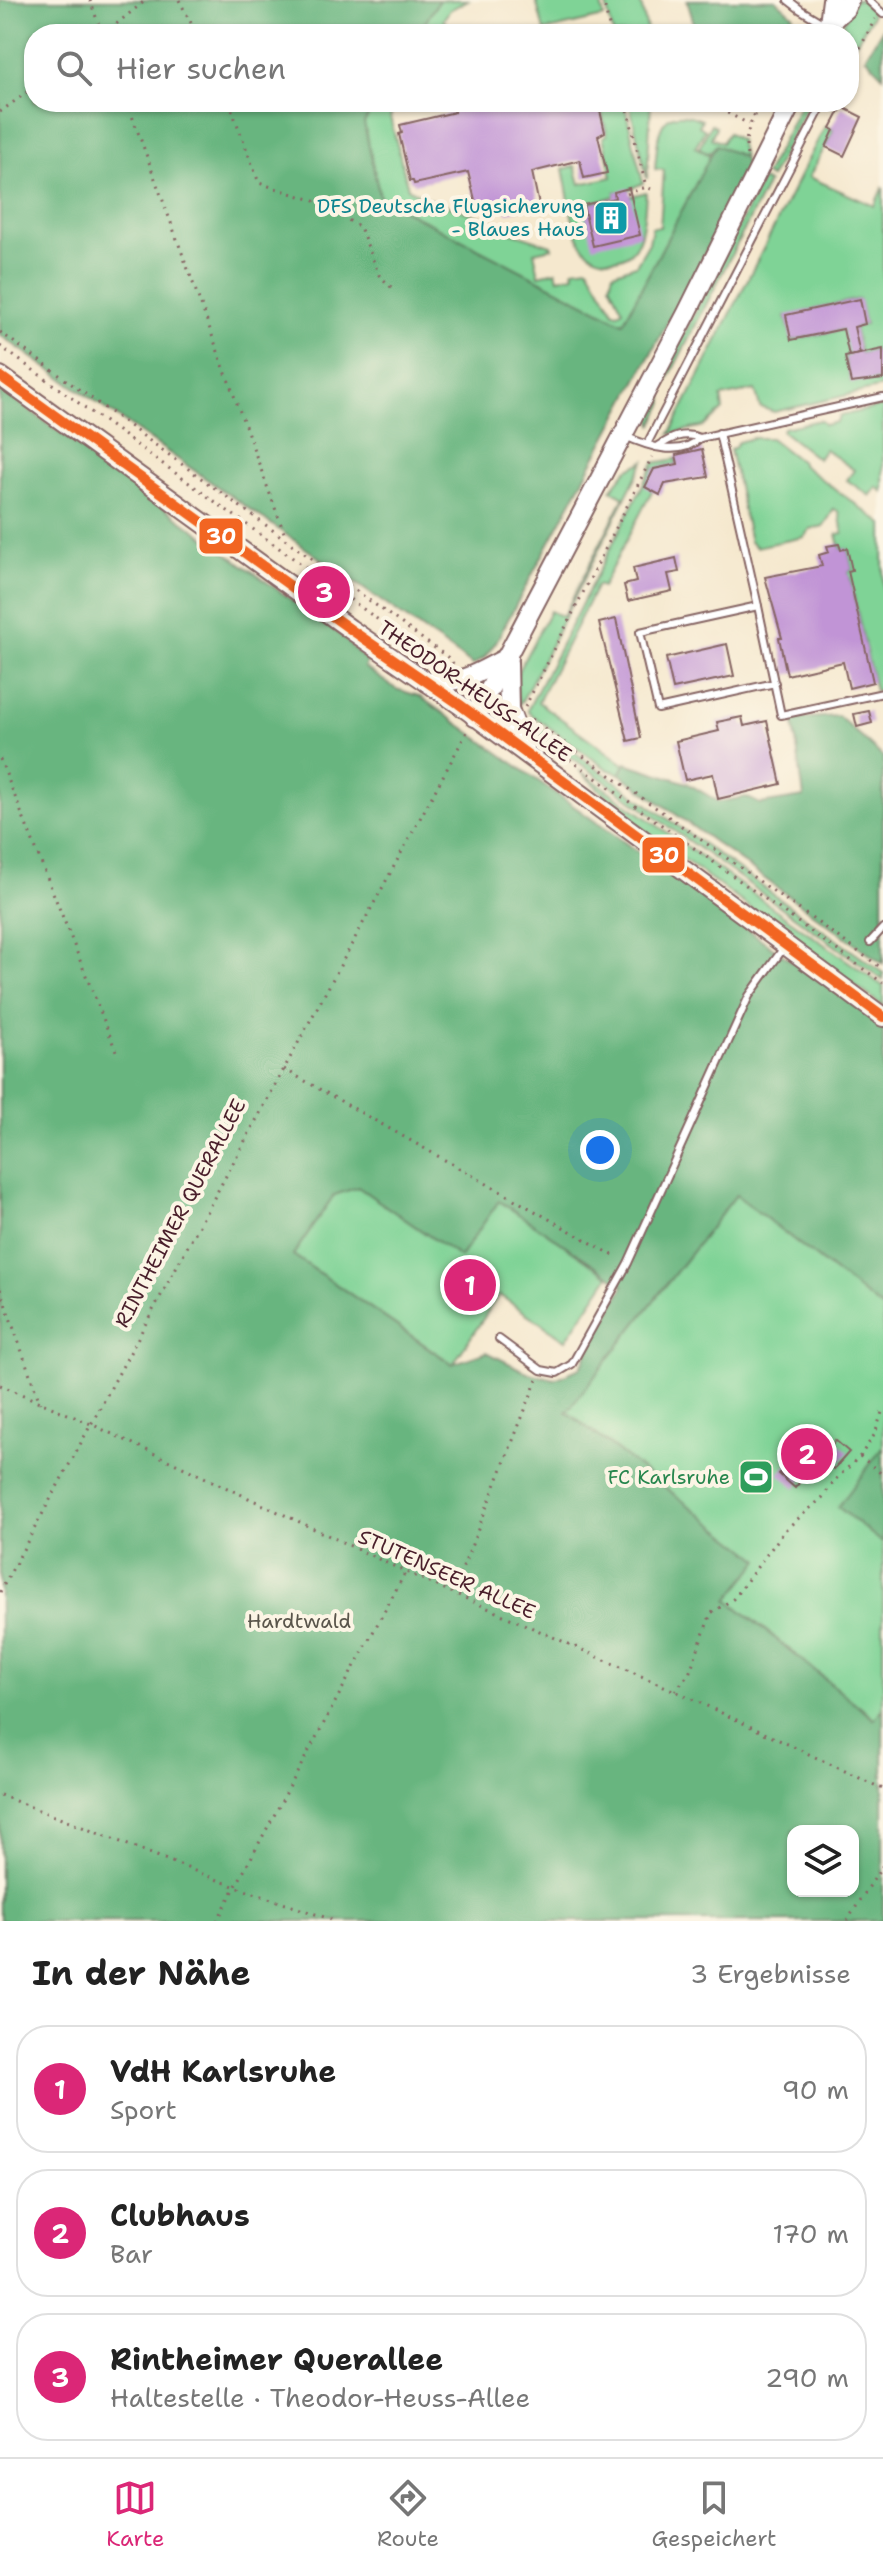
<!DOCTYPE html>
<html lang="de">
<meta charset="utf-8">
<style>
:root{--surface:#fff;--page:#f2f2f2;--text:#222;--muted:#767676;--line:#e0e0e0;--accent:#db2777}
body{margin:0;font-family:"Shantell Sans",sans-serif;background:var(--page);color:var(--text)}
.controls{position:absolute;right:24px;bottom:24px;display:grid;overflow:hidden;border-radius:16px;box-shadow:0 2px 6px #0004}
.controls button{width:72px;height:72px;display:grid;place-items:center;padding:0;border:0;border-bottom:2px solid var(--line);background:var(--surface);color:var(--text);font:40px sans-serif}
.you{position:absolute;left:600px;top:1150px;width:28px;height:28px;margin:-20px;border:6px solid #fff;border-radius:50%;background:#1a73e8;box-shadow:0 0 0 12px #1a73e833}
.badge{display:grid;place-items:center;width:52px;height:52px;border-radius:50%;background:var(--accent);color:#fff;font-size:26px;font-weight:700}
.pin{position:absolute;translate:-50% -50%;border:4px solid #fff;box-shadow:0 2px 8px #0006}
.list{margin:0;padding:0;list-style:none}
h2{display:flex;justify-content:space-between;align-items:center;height:104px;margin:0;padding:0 32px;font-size:34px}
h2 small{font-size:26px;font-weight:400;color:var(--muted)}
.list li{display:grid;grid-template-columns:52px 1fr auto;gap:24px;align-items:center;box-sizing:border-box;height:128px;margin:0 16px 16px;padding:0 16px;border:2px solid var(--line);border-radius:32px}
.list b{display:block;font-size:30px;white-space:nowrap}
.list p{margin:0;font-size:26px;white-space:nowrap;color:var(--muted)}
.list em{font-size:26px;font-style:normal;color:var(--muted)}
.icon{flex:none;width:44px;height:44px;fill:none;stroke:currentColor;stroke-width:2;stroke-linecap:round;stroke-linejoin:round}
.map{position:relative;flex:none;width:883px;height:1921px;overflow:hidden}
.search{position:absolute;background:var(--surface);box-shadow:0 2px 6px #0004;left:24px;right:24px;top:24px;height:88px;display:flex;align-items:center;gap:20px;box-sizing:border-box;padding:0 28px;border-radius:32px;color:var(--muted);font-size:30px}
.sheet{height:536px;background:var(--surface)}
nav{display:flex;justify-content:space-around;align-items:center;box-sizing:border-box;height:112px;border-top:2px solid var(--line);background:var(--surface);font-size:22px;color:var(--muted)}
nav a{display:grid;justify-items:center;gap:4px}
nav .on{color:var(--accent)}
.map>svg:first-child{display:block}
.green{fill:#7fd396;stroke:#647960;stroke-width:2}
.forest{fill:#67b57f;stroke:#586a55;stroke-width:2;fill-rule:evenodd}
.building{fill:#c194d6}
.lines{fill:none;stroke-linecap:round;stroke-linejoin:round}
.lane-casing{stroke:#866564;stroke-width:10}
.secondary-casing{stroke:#866564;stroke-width:22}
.path{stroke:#866564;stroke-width:3;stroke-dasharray:2 6;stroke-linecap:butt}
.lane{stroke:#fff;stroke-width:6}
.secondary{stroke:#fff;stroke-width:18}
.bus-1-casing{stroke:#fcf5e5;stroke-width:16}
.bus-1{stroke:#f26522;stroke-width:10}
.labels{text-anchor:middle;stroke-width:8;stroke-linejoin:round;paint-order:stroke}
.culture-label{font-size:20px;fill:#0d838f;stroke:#fcf5e5;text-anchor:end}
.street-label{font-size:20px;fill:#4a1f2b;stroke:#fcf5e5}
.leisure-label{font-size:20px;fill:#27864d;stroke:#fcf5e5;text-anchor:end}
.park-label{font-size:20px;fill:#5a554b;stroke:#fcf5e5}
.line-badge{stroke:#fcf5e5;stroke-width:3}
.badge-label{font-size:22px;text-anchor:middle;font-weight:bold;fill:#fff}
</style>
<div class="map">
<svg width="883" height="1921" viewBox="0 0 883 1921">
<rect width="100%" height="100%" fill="#fcf5e5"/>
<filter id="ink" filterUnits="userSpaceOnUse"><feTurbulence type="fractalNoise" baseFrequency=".0125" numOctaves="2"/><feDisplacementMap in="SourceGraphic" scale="16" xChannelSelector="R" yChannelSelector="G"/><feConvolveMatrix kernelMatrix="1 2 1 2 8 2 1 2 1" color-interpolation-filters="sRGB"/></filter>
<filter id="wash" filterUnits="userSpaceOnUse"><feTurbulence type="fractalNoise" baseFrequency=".006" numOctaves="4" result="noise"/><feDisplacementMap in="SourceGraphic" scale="32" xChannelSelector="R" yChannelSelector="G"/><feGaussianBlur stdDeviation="1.8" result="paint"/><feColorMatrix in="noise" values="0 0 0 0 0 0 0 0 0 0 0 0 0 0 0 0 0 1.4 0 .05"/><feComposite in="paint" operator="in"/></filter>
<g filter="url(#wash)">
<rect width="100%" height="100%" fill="#f5e8ce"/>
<g class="green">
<polygon points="439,0 468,0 450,10 443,20 446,23 439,34 418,34"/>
<polygon points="536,0 600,0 604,17 544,31"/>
<polygon points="605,0 640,0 648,34 613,34"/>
<polygon points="854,0 861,0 871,11 872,16 856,43 843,24"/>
<path d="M 376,102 L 398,102 L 390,117 L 408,188 L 426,198 L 492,221 L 492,226 L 551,245 L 552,248 L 534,252 L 539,275 L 556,271 L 558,278 L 574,275 L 573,269 L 588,267 L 614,312 L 618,313 L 623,310 L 610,284 L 613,273 L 636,265 L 649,243 L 652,227 L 660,227 L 664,170 L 655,169 C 658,136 657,101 702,120 L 699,126 L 705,130 L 695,147 L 711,156 L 623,324 L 380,198 L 363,123 Z"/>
<polygon points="629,102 651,102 647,179"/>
<polygon points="802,102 809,102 770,178 765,175"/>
<path d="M 624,103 L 643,183 L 626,191 L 615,192 L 615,196 L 587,205 L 596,242 L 635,232 L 627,197 L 646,192 C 644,219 645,262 607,259 C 596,258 587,252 581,243 C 571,224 568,190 563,169 L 575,166 L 580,184 L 612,177 L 603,137 L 607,135 L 601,108 Z"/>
<polygon points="711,124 716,127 711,138 722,143 728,133 739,140 743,157 716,146 709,153 699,148"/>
<polygon points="825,126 834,130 809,177 874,206 883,187 883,349 860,354 854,327 865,324 859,299 786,316 792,340 848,328 854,355 845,358 851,382 883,379 883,387 774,412 760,407 755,390 721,397 723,410 704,426 670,434"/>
<polygon points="762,180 768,183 661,393 664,403 653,424 649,414 651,400"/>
<polygon points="883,406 883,492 877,487 870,496 847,480 854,470 825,449 818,459 782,431 783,428 820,420 825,425 837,422 840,416"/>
<polygon points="753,438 770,438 802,463 802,465 883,524 883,689 875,691 848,571 852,570 847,549 841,550 837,534 843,533 839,512 834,509 824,526 810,529 804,537 756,547 750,542 730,449 734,448 738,442"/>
<polygon points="676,459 677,464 654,469 652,491 602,587 597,585 538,702 625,765 620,774 607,769 528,712 528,709 654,463"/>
<polygon points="644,461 522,701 518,705 516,677 519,669 550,611 563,617 624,497 611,490 627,470"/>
<polygon points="535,724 883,973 883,980 532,729 531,725"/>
<polygon points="579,770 883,986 883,1006 633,822"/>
<polygon points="358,1187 460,1257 499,1200 609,1276 566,1340 499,1295 453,1364 293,1255 334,1195"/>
<polygon points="736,1195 883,1309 883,1447 839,1507 883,1543 883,1709 875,1719 728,1600 759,1561 567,1412"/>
</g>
<g class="forest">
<polygon points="0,0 439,0 418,34 34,34 34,102 376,102 364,123 380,198 623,323 716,145 743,157 748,173 496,642 484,658 473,665 0,335"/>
<polygon points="687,0 776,0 794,16 789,34 697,34"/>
<polygon points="883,28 883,76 865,57"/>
<path d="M 0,389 L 339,634 L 367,662 L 364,667 L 396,689 L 419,696 L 883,1026 L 883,1309 L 736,1195 L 567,1412 L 760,1560 L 728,1600 L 874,1719 L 883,1709 L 883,1921 L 0,1921 ZM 358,1187 L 460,1257 L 499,1201 L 624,1285 L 580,1368 L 555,1379 L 528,1373 L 487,1352 L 452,1364 L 293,1255 L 334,1195 ZM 793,1831 L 853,1831 L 853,1891 L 793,1891 Z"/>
<polygon points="838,716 883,757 883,964 620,774 626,763 687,783 719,802 746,797 760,804 804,797 793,719"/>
<polygon points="883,1447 883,1543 838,1507"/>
</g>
<g id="blocks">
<g class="building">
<polygon points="452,102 598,102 605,132 598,136 607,173 584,178 580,160 532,172 539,205 507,213 504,202 477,208 468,172 414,184 413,181 410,181 399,134 402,133 400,125 455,112"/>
<polygon points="842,107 862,117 844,156 826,147 834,130 831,128"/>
<polygon points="629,188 640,235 593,246 583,205 615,198 614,192"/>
<polygon points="860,299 865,324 854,327 860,354 849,356 843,329 791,340 786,315"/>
<polygon points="883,349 883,379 851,383 845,357"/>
<polygon points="702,449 708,477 665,484 660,495 645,487 654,469 678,464 676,455"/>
<polygon points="839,544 841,550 847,548 852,570 848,571 873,682 849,688 843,662 787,675 779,638 782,638 765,577 822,566 819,555 829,552 827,546"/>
<polygon points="676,558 679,572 668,574 672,591 628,601 624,585 636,582 633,568"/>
<polygon points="616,619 641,738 628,741 599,623"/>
<polygon points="727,644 734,676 673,689 666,658"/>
<polygon points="869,711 872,723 857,727 854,714"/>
<polygon points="742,717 744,726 767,721 781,784 718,799 713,774 685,780 676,741 719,731 717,722"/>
<polygon points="464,1270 476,1281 463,1297 450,1286"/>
<polygon points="814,1432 831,1446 835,1440 849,1452 834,1469 829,1465 817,1480 808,1472 795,1488 779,1474"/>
</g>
</g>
</g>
<g filter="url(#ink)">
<use href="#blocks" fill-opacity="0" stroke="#866564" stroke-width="2"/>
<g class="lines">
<defs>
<g id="lane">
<polyline points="788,0 801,10 841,34"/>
<polyline points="868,0 883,14"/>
<polyline points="849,44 849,53"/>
<polyline points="719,433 758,606"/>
<path d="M 625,436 C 647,446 680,458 700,438 L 883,397"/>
<polyline points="647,444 824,102"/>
<path d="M 657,447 C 671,438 683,431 700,438"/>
<polyline points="775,683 658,709 640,632 758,606 781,715 883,693"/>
<polyline points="870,942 883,928"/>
<polyline points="499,1339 541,1370 557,1373 572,1364 628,1263 749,996 785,946"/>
</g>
<g id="secondary">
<polyline points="829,23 845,9 849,0"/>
<polyline points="824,34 829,23 832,0"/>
<polyline points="0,376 350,629 459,704 883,1017"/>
<polyline points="508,662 509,709 526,753"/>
<path d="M 427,682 C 468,682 473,675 508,657"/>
<polyline points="475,717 687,313 792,102"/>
</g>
</defs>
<use href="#lane" class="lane-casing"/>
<use href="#secondary" class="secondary-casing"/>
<g class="path">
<polyline points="90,0 102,34"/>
<polyline points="179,0 197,34"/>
<polyline points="603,0 611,34"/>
<polyline points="104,34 146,0"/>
<polyline points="794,34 799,19"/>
<polyline points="860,48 875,19"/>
<polyline points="127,102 286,538"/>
<polyline points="229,102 259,183 313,200 360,227 379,275 392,288"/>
<polyline points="626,102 646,187"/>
<polyline points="706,102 749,124"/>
<polyline points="591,105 602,102"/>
<polyline points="689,105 696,102"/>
<polyline points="0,112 34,87"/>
<path d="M 747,155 C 743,136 752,119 761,102"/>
<polyline points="627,194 646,187 651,189"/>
<polyline points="0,332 450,659 454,665"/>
<polyline points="0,346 442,666"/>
<polyline points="338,600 349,585"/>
<polyline points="525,707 652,457"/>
<polyline points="531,719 883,969"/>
<polyline points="537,736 883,983"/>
<polyline points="0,759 118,1056"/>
<polyline points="284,1069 618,1258"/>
<polyline points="0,1289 40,1403"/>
<polyline points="0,1385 91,1424 406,1572 675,1691 883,1789"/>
<polyline points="860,1456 883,1475"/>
<polyline points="454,1590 538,1377"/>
<polyline points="0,1592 468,730"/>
<polyline points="675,1691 689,1674 711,1613 733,1599 786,1529 822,1498 835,1480 860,1456 875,1434 883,1409"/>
<polyline points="0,1795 236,1887 336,1921"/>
<polyline points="217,1921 405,1573"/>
<polyline points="847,1921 883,1865"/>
</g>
<use href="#lane" class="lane"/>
<use href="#secondary" class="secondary"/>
<defs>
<polyline id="bus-1" points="0,376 350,629 459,704 883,1017"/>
</defs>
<use href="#bus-1" class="bus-1-casing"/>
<use href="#bus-1" class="bus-1"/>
</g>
</g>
<defs>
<symbol id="building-square" viewBox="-11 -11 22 22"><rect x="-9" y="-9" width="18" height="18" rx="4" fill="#0f9aa8" stroke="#fcf5e5"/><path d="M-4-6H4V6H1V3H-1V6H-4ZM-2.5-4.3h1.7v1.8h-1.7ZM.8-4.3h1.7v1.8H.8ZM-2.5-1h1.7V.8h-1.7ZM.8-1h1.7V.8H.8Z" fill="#fff"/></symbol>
<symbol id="stadium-square" viewBox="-11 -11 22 22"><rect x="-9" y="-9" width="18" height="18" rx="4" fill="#2e9e5b" stroke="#fcf5e5"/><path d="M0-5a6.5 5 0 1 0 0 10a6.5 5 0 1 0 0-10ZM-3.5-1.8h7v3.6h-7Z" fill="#fff"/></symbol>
</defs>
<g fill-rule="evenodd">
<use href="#building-square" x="591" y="198" width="40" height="40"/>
<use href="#stadium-square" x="736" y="1457" width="40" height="40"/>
</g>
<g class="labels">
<g class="culture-label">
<text x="585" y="213">DFS Deutsche Flugsicherung<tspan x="585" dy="23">- Blaues Haus</tspan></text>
</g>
<g class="street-label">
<text transform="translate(475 691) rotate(35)" y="7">THEODOR-HEUSS-ALLEE</text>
<text transform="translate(180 1213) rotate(-62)" y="7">RINTHEIMER QUERALLEE</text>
<text transform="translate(447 1574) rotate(24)" y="7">STUTENSEER ALLEE</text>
</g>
<g class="leisure-label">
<text x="730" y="1484">FC Karlsruhe</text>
</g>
<g class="park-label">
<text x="299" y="1628">Hardtwald</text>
</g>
</g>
<g class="line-badge">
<rect x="198" y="517" width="46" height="38" rx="8" fill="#f26522"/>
<rect x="641" y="836" width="45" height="38" rx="8" fill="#f26522"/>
</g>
<g class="badge-label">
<text x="221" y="544">30</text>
<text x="664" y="863">30</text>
</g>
</svg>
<div class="controls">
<button><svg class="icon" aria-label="layers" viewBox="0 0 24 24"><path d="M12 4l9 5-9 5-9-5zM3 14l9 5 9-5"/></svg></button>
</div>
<div class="you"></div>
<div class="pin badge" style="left:470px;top:1285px">1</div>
<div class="pin badge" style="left:807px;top:1454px">2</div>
<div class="pin badge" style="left:324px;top:592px">3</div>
<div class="search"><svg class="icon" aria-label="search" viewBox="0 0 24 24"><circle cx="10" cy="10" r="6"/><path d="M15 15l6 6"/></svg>Hier suchen</div>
</div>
<section class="sheet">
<h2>In der Nähe<small>3 Ergebnisse</small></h2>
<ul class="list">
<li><span class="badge">1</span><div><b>VdH Karlsruhe</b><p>Sport</p></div><em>90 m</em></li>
<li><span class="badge">2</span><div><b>Clubhaus</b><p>Bar</p></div><em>170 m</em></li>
<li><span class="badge">3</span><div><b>Rintheimer Querallee</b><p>Haltestelle · Theodor-Heuss-Allee</p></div><em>290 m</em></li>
</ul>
</section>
<nav>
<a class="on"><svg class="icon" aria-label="map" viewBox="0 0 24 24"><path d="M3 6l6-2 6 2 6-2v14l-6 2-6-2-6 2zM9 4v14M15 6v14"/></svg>Karte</a>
<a><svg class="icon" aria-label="directions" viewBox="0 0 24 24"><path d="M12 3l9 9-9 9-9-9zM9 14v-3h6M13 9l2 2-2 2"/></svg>Route</a>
<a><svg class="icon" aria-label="saved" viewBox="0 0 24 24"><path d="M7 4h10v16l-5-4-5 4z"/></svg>Gespeichert</a>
</nav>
